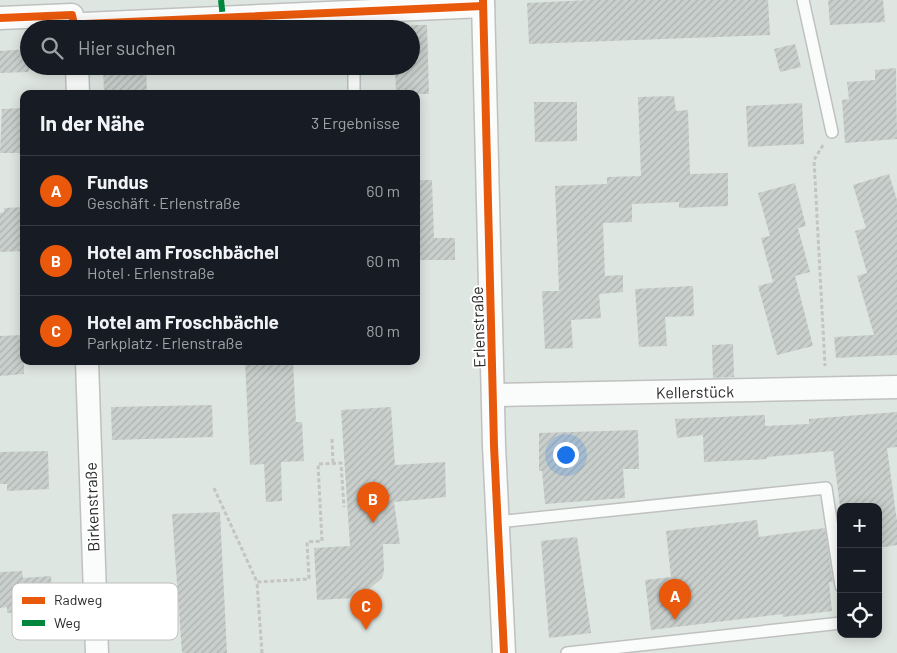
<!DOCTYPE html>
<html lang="de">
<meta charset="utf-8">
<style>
:root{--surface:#171b24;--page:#242831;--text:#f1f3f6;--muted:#9ea1a6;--line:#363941;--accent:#ea580c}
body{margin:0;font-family:Barlow,sans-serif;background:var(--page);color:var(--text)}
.controls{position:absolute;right:15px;bottom:15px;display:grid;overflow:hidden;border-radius:10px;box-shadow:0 2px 12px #0003}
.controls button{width:45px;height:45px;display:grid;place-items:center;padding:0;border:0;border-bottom:1px solid var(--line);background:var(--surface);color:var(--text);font:25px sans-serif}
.you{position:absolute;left:565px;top:454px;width:18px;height:18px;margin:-12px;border:4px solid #fff;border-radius:50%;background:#1a73e8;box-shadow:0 0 0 8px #1a73e833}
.badge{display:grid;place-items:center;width:32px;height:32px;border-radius:50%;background:var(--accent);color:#fff;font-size:16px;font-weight:700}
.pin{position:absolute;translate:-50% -41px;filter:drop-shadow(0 1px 2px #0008)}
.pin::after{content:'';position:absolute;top:26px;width:18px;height:15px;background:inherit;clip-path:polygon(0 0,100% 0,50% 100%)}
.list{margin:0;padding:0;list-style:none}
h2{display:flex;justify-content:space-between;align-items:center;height:65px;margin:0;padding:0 20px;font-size:21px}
h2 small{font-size:16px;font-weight:400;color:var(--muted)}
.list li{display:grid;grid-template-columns:32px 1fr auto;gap:15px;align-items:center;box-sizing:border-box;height:70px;padding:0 20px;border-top:1px solid var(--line)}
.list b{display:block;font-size:19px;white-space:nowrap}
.list p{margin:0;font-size:16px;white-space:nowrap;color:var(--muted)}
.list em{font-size:16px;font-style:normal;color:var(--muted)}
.icon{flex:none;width:28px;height:28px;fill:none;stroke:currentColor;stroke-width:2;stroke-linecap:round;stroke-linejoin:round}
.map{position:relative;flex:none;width:897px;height:653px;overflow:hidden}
.search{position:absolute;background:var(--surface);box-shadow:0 2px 12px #0003;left:20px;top:20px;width:400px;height:55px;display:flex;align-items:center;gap:12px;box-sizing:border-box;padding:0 18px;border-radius:28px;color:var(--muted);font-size:19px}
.panel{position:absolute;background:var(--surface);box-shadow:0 2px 12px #0003;left:20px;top:90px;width:400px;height:275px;border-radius:10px}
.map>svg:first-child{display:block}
.building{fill:url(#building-hatch)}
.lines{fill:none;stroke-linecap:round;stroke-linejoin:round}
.service-casing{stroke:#bfc0bf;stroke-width:14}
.minor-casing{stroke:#bfc0bf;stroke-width:25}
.path{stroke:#c3c4c3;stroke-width:3;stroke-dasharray:4 2.5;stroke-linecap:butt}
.service{stroke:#fafbfb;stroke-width:11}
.minor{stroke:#fafbfb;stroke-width:22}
.quiet{stroke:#00873e;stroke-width:6;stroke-dasharray:12 6;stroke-linecap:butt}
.cycleway-casing{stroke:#fff;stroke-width:11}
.cycleway{stroke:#e8590c;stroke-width:8}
.labels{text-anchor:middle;stroke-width:4;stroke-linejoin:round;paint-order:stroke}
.street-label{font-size:16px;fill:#282828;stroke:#fff}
.key{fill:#fff;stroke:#bebebe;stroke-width:1}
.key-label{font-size:14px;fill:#282828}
</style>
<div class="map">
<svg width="897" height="653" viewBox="0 0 897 653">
<defs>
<pattern id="building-hatch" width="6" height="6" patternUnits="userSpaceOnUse" patternTransform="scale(1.25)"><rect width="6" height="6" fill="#c9cfcc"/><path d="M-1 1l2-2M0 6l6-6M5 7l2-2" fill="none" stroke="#adb2af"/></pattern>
</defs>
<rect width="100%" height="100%" fill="#dee6e2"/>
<g class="building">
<polygon points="590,0 768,0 770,35 529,44 527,3"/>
<polygon points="828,0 883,0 885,22 830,25"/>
<polygon points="411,25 427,25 429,94 396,94 395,66 411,66"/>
<polygon points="795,44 801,67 780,72 774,49"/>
<polygon points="29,49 29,72 0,73 0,51"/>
<polygon points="103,66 146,66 147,94 104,94"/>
<polygon points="896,68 897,139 845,143 842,100 849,99 847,82 875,80 875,70"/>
<polygon points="674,96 676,111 688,110 690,174 728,173 728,206 679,208 679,202 632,204 632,222 603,223 605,276 623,275 623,292 599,294 601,318 571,320 573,348 545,349 542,291 559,291 555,186 607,184 607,177 641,176 638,97"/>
<polygon points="534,102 577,102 577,141 535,142"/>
<polygon points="802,103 804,144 748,147 746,106"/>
<polygon points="24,108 24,153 0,153 2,109"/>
<polygon points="889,174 897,200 897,355 836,358 834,337 874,335 857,276 867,273 855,231 866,228 853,185"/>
<polygon points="416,180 432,180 434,238 455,238 455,260 416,260"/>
<polygon points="795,183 806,226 798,228 810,272 795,276 813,346 777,355 758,286 773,282 761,238 770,236 758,193"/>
<polygon points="24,207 24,251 0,252 0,213 4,212 4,208"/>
<polygon points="693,286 694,316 665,317 667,346 639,347 635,289"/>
<polygon points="24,335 24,374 0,376 0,336"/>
<polygon points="733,344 734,377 713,378 712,345"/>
<polygon points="245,361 293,361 296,422 302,422 304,461 281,462 282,501 266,502 264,464 250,465"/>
<polygon points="212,405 213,437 112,440 111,407"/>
<polygon points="391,407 395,465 445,462 446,497 394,502 400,544 383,544 384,572 382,578 369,589 355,598 317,600 314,548 350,546 341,410"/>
<polygon points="897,412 897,447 887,448 897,521 897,545 878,548 878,507 840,507 833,451 767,457 767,459 704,462 703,435 677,438 675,419 765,415 765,426 809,424 809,419"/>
<polygon points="638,430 639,469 623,469 625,498 545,504 542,471 539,471 539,433"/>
<polygon points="48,451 49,489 7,491 7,484 0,484 0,452"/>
<polygon points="220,512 227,653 182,653 172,514"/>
<polygon points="757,520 759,537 825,528 833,582 829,582 832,611 783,617 783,614 651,630 645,580 671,577 666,531"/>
<polygon points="577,537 591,633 549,638 541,541"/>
<polygon points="22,571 23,578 51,576 53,611 7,613 7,607 0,608 0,572"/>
</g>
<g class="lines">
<defs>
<g id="service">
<polyline points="803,0 832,132"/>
<polyline points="353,12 353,29"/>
<polyline points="354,66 354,94"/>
<polyline points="497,522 826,488 841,586"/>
<polyline points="567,653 841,623"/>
</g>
<g id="minor">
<polyline points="483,0 494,446 504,653"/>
<polyline points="0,18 72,15 74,24 84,24 483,6"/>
<polyline points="77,66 78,94"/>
<polyline points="87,361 97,653"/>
<polyline points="494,395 897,387"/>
</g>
</defs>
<use href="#service" class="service-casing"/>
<use href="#minor" class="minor-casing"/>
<g class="path">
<polyline points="823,145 814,160 825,366"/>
<polyline points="332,439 333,463"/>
<polyline points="214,488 257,582"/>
<polyline points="262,653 257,582 309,579 307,542 322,541 318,464 341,463 344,507"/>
</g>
<use href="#service" class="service"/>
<use href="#minor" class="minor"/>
<polyline class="quiet" points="221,0 223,18"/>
<defs>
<g id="cycleway">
<polyline points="483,0 494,446 504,653"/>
<polyline points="0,18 72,15 74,24 84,24 483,6"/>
</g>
</defs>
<use href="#cycleway" class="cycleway-casing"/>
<use href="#cycleway" class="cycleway"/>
</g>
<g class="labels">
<g class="street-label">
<text transform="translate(478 327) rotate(-92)" y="6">Erlenstraße</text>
<text transform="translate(695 392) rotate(-1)" y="6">Kellerstück</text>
<text transform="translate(92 507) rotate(-92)" y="6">Birkenstraße</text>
</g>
</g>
<rect x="12" y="583" width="166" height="57" rx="8" class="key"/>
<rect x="22" y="597" width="23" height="7" fill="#e8590c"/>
<rect x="22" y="620" width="23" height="6" fill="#00873e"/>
<g class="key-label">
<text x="54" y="605">Radweg</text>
<text x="54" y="628">Weg</text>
</g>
</svg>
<div class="controls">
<button>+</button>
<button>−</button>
<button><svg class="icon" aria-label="locate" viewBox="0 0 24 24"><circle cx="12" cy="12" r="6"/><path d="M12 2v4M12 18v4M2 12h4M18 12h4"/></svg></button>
</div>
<div class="you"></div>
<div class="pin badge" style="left:675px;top:620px">A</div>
<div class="pin badge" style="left:373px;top:523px">B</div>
<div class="pin badge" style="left:366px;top:630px">C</div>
<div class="search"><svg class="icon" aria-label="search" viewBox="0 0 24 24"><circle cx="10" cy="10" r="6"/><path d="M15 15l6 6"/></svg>Hier suchen</div>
<section class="panel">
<h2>In der Nähe<small>3 Ergebnisse</small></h2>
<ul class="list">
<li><span class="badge">A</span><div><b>Fundus</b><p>Geschäft · Erlenstraße</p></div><em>60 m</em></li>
<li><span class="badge">B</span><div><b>Hotel am Froschbächel</b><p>Hotel · Erlenstraße</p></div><em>60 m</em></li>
<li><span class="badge">C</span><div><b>Hotel am Froschbächle</b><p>Parkplatz · Erlenstraße</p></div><em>80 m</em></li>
</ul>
</section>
</div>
